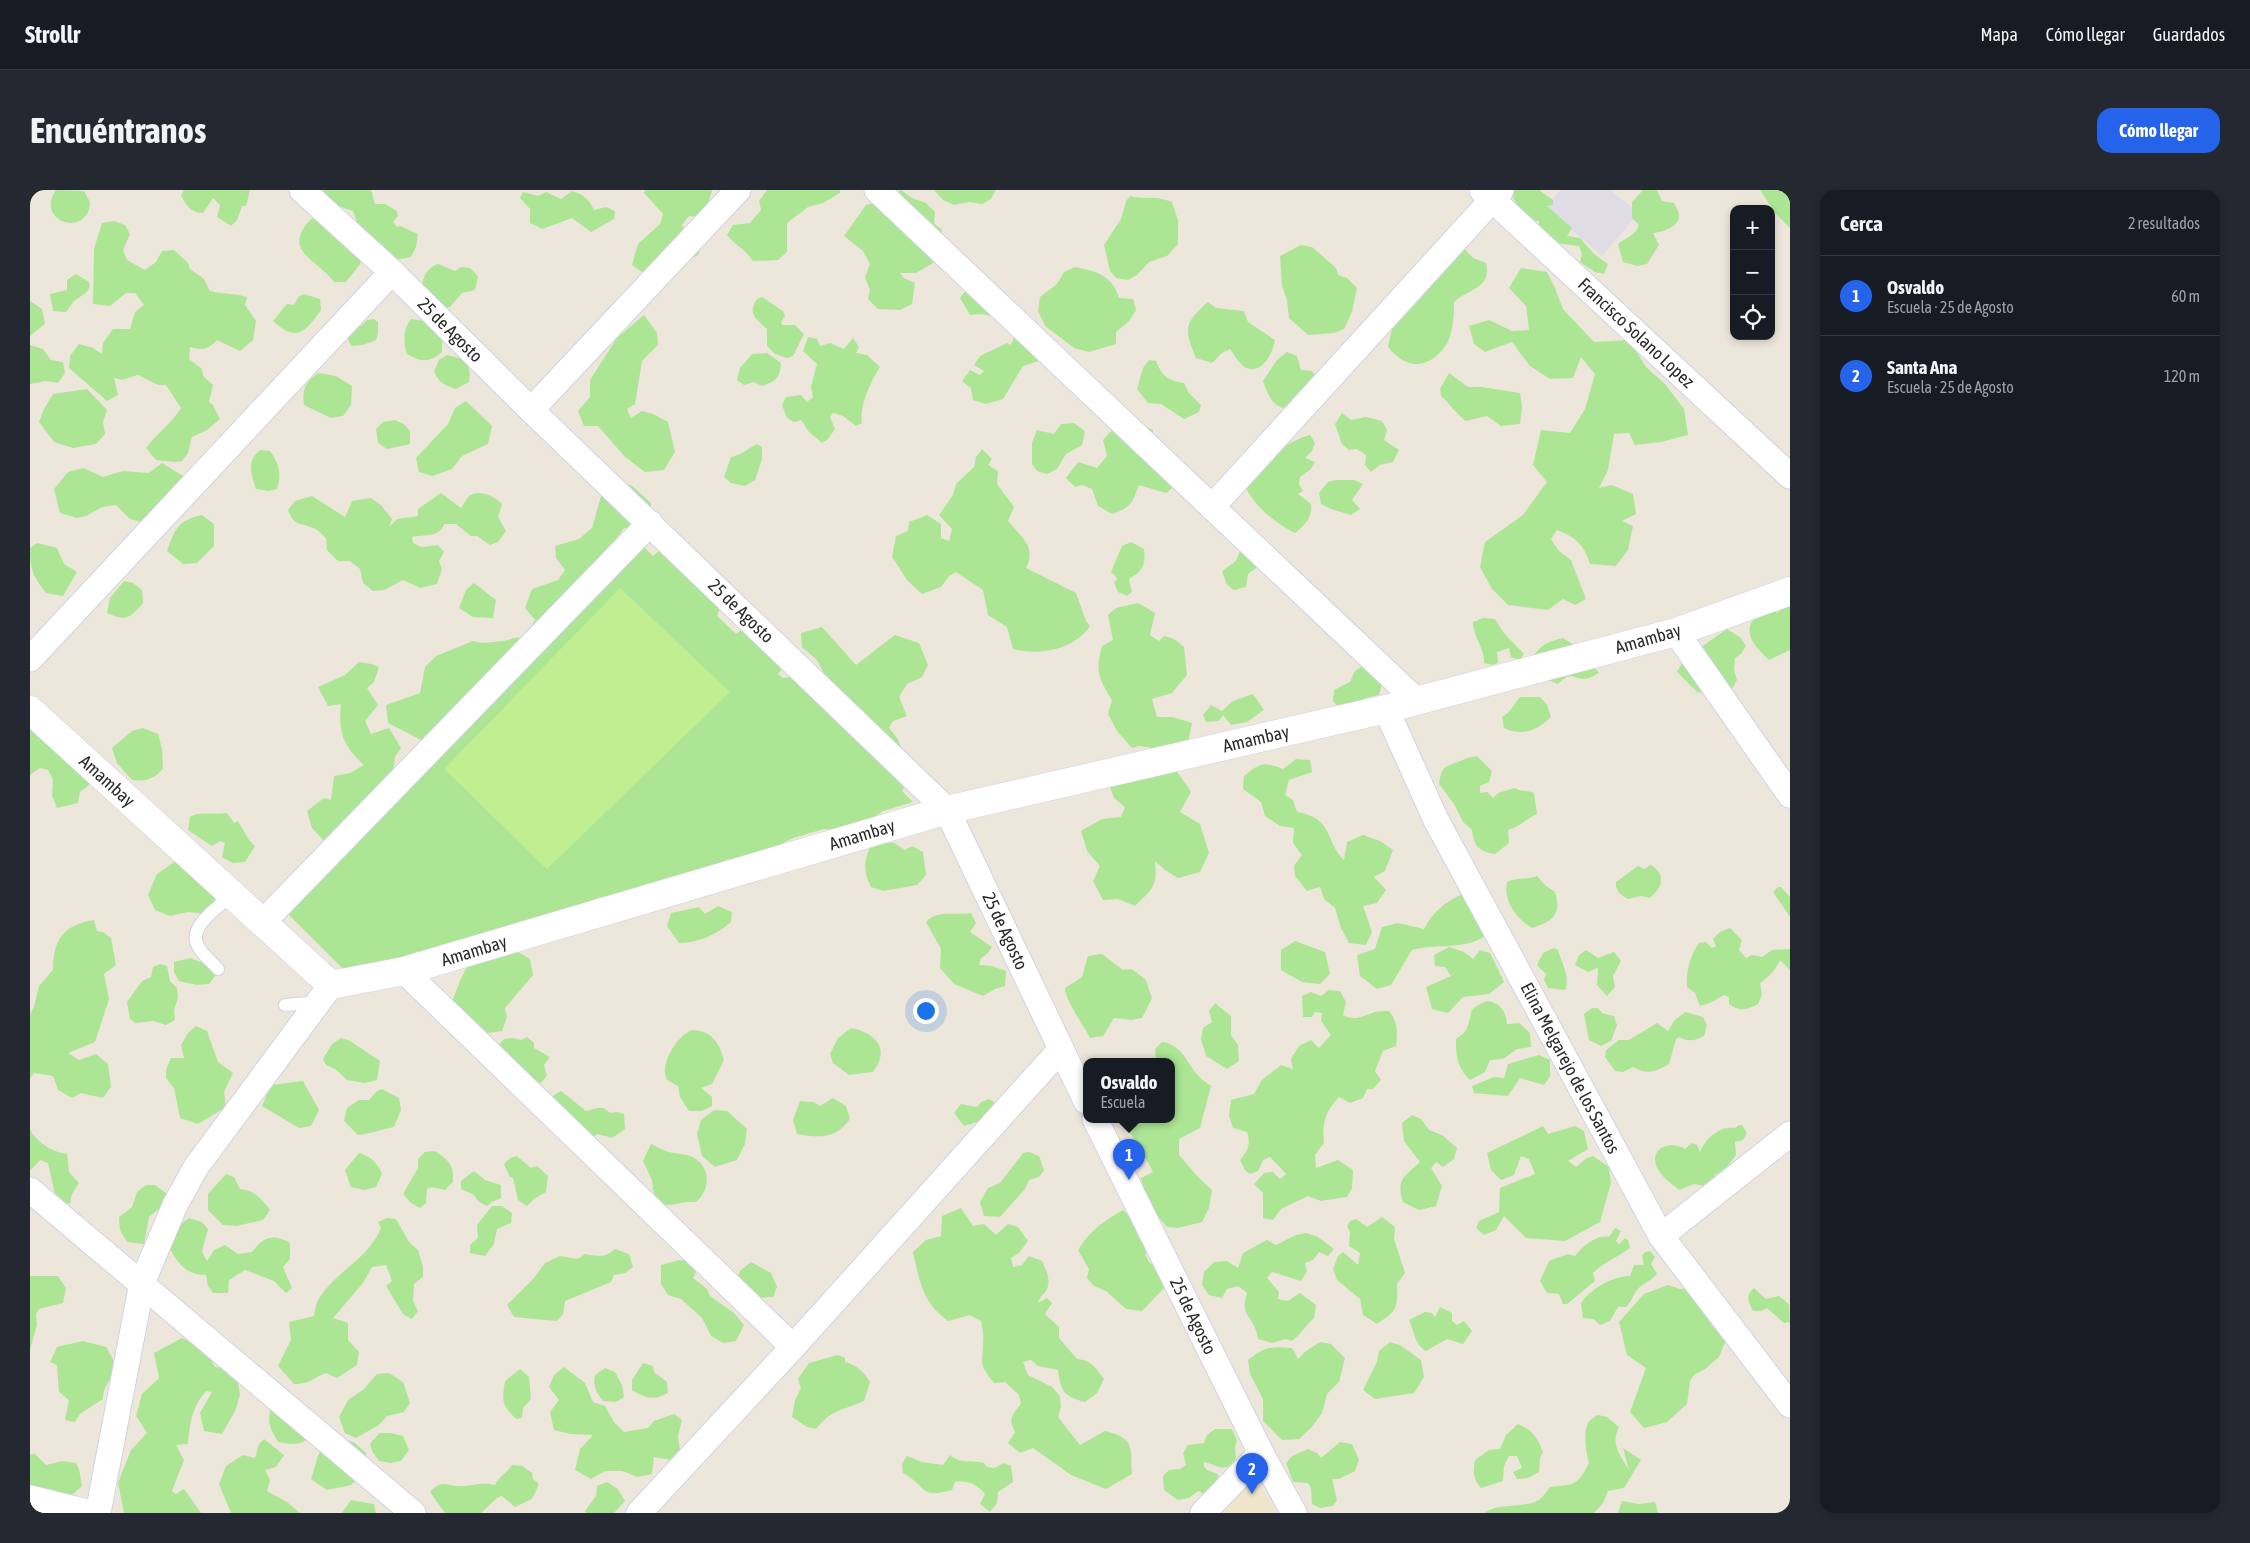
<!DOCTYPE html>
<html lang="es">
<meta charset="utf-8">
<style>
:root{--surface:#171b24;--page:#242831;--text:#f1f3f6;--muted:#9ea1a6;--line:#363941;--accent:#2563eb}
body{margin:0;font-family:"Asap Condensed",sans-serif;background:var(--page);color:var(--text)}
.controls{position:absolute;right:15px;top:15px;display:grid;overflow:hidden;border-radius:10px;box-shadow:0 2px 8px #0003}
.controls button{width:45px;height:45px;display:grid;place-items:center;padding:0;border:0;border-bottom:1px solid var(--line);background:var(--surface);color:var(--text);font:25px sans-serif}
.you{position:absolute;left:895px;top:820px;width:18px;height:18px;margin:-12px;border:4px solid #fff;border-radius:50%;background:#1a73e8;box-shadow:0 0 0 8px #1a73e833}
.badge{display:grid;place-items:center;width:32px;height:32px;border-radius:50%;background:var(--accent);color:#fff;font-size:16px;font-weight:700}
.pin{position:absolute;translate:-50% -41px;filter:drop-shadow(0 1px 2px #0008)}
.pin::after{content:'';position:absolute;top:26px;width:18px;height:15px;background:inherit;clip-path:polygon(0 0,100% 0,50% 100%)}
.popup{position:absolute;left:1053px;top:868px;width:92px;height:65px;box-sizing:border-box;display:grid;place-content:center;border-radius:10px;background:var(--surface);filter:drop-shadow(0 1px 4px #0005);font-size:16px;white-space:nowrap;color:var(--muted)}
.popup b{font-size:19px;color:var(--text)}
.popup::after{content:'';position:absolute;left:50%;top:100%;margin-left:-10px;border:10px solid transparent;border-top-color:var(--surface)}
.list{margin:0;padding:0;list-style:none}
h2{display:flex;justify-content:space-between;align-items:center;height:65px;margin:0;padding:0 20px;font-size:21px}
h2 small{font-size:16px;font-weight:400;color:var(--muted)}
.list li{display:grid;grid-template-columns:32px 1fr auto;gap:15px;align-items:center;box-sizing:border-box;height:80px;padding:0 20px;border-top:1px solid var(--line)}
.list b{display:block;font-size:19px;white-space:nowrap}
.list p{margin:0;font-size:16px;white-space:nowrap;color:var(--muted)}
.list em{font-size:16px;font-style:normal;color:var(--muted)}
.icon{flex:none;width:28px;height:28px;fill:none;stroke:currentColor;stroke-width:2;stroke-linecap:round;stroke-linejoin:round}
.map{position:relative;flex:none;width:1760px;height:1323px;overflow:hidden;border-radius:15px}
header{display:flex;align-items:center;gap:30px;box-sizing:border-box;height:70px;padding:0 25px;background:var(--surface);border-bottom:1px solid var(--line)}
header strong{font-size:24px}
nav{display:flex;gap:28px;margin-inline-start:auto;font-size:18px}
.intro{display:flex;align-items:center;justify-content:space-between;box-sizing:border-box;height:120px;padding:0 30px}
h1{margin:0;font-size:35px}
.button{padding:12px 22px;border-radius:15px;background:var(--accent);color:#fff;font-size:18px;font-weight:700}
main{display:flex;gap:30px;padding:0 30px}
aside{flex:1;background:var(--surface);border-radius:15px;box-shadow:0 2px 8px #0003}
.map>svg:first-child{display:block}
.industrial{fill:#dfdce5}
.education{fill:#efe5ca}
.green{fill:#ace695}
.pitch{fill:#c1ee90}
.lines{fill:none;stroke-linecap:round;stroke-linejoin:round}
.service-casing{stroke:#d0d3e4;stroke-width:14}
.minor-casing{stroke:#d0d3e4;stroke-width:27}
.tertiary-casing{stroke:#d0d3e4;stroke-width:29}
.service{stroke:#fff;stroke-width:12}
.minor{stroke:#fff;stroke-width:25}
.tertiary{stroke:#fff;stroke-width:28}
.labels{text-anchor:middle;stroke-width:5;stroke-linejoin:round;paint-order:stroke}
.street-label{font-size:18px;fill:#2a2a2a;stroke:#fff}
</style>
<header>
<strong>Strollr</strong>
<nav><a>Mapa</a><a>Cómo llegar</a><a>Guardados</a></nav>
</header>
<div class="intro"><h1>Encuéntranos</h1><a class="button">Cómo llegar</a></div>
<main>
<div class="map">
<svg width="1760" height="1323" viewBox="0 0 1760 1323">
<rect width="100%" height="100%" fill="#ede6db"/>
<polygon class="industrial" points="1530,0 1580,0 1609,23 1572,66 1516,18"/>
<polygon class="education" points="1226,1286 1245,1323 1190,1323"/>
<g class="green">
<path d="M 26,0 L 54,1 L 60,12 C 60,16 59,21 57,24 C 44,45 7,26 26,0 Z"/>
<path d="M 154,0 L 220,0 L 216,16 L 212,16 L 207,30 L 201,36 L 187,27 L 190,15 L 183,8 L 173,23 C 161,23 156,16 151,5 Z"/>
<polygon points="293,0 341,0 345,14 355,14 367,21 368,26 363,32 367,37 370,36 388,44 386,57 381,67 365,70 359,66 353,55 343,48 334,48 324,41 327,32 323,21 302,14"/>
<polygon points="615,0 682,0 679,11 669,27 659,26 652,35 655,42 673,52 668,65 657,71 616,85 602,75 608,54 630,34 633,24 614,3"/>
<path d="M 737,0 L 810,0 L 810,3 L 793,13 L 778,17 L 757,33 L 757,62 L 748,70 L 723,71 C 715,59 706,56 697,45 L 703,35 L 720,33 L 731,20 L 729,11 Z"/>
<polygon points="871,0 882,8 896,13 905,22 904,33 912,40 908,70 886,83 870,83 874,88 885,93 882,114 870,120 848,119 838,109 840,100 835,87 840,74 833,61 814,46 836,15 851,11"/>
<polygon points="904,0 966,0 961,9 952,14 939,12 924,15 913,10"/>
<path d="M 1480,0 L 1509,0 L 1523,10 L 1523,15 L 1517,16 L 1542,38 L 1537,46 L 1550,48 L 1565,65 L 1578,74 L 1574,84 L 1565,82 L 1550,72 L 1552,64 L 1549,56 L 1526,53 L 1509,39 L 1509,31 C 1490,29 1487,15 1480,0 Z"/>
<path d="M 1613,0 L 1627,0 L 1632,11 L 1644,13 C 1645,16 1649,21 1649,25 C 1650,37 1632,42 1623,43 L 1629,55 L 1617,74 L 1608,76 L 1593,72 L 1588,54 C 1597,47 1605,46 1609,35 L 1602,28 L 1602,12 Z"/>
<polygon points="1730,0 1760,0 1760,38 1746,24"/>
<path d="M 542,1 C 554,5 559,9 564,20 L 576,17 L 585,21 L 584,29 L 561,42 L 542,28 L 512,39 L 500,33 L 500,19 L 490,8 L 493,2 L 508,6 L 516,2 L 531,9 Z"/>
<path d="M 1100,6 C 1116,10 1125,5 1142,12 L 1148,30 L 1148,54 L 1137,66 L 1119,72 L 1107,85 L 1098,90 L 1086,88 L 1080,81 L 1074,55 L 1091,29 L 1096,11 Z"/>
<path d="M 285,28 L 327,61 L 331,73 L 316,92 L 304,92 C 286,68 251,61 281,29 Z"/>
<path d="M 84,31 L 95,35 L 100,44 L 93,60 L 97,70 L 115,80 L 126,72 L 132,61 L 144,60 L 159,74 L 159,78 L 174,89 L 180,101 C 193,104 204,103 217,107 L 215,115 L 226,131 L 223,150 L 210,161 L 187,150 C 179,159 172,161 160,157 L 159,169 L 172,179 L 173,186 L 183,195 L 179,212 L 183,215 L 190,229 L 177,240 L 162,247 L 158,263 L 152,271 L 145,272 L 126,270 L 116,258 C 127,243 141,234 151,218 L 136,195 L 128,195 L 108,185 L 92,190 L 84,188 L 88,205 L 77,211 L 39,178 L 40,166 L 49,154 L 63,158 L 72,164 L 73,153 L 83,139 L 100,139 L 105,122 L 114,115 L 105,103 L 96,103 L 80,116 L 63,114 L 64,59 L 72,33 Z"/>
<polygon points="1271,55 1282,57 1306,78 1308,85 1317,88 1327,98 1322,122 1314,139 1304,143 1278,145 1259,128 1257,110 1252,96 1250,66"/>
<path d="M 1431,55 L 1443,68 L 1456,73 C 1462,99 1439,98 1424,112 C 1424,127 1423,147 1414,158 C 1395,181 1375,178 1358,157 L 1362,139 L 1392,107 L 1398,89 Z"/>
<path d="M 408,74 L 425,81 L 431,77 L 440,78 L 448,86 L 445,100 L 432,103 L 420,117 L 409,119 L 392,101 C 392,88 396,78 408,74 Z"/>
<path d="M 1045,77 C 1065,81 1083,85 1089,108 L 1103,109 L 1106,120 L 1099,131 L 1086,142 L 1086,154 L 1059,162 L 1044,158 L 1015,136 L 1008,121 L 1010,107 L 1027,94 L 1034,82 Z"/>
<path d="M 1491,78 L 1517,82 L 1525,98 L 1533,119 L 1564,152 L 1599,150 L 1616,177 L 1635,194 L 1654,219 L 1658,245 L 1631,252 L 1605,255 L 1599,243 L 1584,244 L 1578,280 L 1569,298 L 1582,295 L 1603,304 L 1606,324 L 1592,331 L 1603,336 L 1598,360 L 1586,376 L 1560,374 C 1554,354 1545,347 1527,340 L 1521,349 L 1529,361 L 1541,370 L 1556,409 L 1545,415 L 1533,409 L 1518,420 L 1478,415 L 1462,399 L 1450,377 L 1455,352 L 1493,325 L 1517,292 L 1503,275 L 1511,240 L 1540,243 L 1555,219 L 1565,184 L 1551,167 L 1543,188 L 1520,189 L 1500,176 L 1482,152 L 1455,162 L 1444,154 L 1439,136 L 1459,130 L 1482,141 L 1499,140 L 1496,116 L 1479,98 Z"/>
<polygon points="46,84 59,92 60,96 57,102 44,111 36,122 23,121 20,104 37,100 37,90"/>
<polygon points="939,96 969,128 952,124 940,125 930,108"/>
<path d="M 274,104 L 290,109 L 291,120 C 275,142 267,153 243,131 L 257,114 L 264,115 L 269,106 Z"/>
<path d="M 732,107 L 753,121 L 755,126 L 751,132 L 752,135 L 765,135 L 774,144 L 763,166 L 757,168 L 745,164 L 737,156 L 737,139 C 726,129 717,124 727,109 Z"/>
<polygon points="0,111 12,119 15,134 0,146"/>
<path d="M 1178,112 L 1186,118 L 1214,121 L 1218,132 L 1245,150 C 1243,163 1231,188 1213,176 C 1208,172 1204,164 1200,159 L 1192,163 L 1182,173 L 1166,168 C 1154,139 1153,134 1178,112 Z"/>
<polygon points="614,125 627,143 628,155 612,171 605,214 597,219 601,228 612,221 623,224 638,232 645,262 634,280 615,282 595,267 568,236 554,236 548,221 560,207 560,190 587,148"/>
<polygon points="344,129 348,132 348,143 346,150 333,155 322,156 317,148 323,131 331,136 337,130"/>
<path d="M 381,129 L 400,132 L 402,139 L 412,150 L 412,162 C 399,173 391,172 377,164 C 373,153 373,139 381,129 Z"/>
<polygon points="990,143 1012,170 993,176 973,209 956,214 943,210 941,198 932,191 940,180 950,185 954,181 944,175 950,166 977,153 981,155 983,149"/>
<path d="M 778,147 L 787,149 L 790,156 L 800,153 L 814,159 L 823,148 L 829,157 L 826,163 L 837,165 L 850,177 C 841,191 829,216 832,233 L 826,236 L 813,226 L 803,223 L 800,227 L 805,239 L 798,249 L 792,253 L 779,242 L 771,230 L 764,232 L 757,228 L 752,215 L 756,207 L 771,205 L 777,212 L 783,207 L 781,197 L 787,174 L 773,161 Z"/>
<polygon points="0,155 13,159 21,170 33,172 35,183 28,193 15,191 0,194"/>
<path d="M 1257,162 L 1267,166 L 1271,180 L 1282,181 L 1288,191 L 1277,220 C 1248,219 1243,219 1233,191 L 1247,170 Z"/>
<path d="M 737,163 L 751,173 C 750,188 746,191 732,196 L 724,192 L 714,195 L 707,190 L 710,178 L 722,164 Z"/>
<path d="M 417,165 L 437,170 L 440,184 L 439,192 L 426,199 C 415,196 408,192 404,181 L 409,170 Z"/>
<path d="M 1119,170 L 1126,171 C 1132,186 1137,190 1154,193 L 1159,203 L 1171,215 L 1169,222 L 1154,229 L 1131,214 L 1118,213 L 1107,199 L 1113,178 Z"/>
<path d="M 288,183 L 306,186 L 322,196 L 321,215 L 313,226 L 301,228 L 274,215 C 272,199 275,193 288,183 Z"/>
<path d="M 1419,183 L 1438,197 L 1452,197 L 1490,203 L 1492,217 L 1490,234 L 1471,236 L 1457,226 L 1436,231 C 1426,224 1420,214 1411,206 L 1410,199 Z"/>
<polygon points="57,199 77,220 73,232 75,244 66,254 43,258 24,252 9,232 14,219 23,204"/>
<polygon points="436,211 462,236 458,254 432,266 422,279 402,286 389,282 386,268 418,234 425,218"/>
<polygon points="1312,223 1321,230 1336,227 1352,231 1357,240 1354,250 1369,260 1363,272 1350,275 1341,282 1335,275 1336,265 1327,259 1319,260 1312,254 1305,234"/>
<polygon points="365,230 374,234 380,241 380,254 357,259 348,253 346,239 353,232"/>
<polygon points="1044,233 1055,241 1052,255 1036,264 1027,279 1017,284 1007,281 1002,274 1002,253 1007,240 1024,244 1031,234"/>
<path d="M 1114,236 L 1123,240 L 1123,253 L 1146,295 L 1136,303 L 1109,295 C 1102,313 1101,318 1082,324 L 1068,316 L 1062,299 L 1052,295 L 1045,297 L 1036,288 L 1048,272 L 1067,278 L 1077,266 L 1073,250 L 1083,239 Z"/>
<path d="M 1280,245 L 1285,253 L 1282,261 L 1275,268 L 1285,272 L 1281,279 L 1270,287 L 1269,294 L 1273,301 L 1268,304 L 1281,314 C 1283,327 1274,336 1265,343 C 1246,334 1221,314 1214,293 C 1234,272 1252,253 1280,245 Z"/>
<path d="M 727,254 L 732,257 L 732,269 L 725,290 L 715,296 L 701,293 L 694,287 L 701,267 C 712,265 717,259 727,254 Z"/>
<path d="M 952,259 L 962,269 L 958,275 L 968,281 L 967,294 L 984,317 L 978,331 C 991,347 1007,357 996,378 L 1046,403 L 1056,431 L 1060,436 C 1044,460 1009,466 983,459 L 977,437 L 958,425 L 953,400 L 926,382 L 919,386 L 911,397 L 892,404 L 877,390 L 862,367 L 866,346 L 878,341 L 879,332 L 897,325 L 911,334 L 911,348 L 919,351 L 922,339 L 909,325 L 923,305 L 926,294 L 944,277 L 946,267 Z"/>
<path d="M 230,260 L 240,261 C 249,274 252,283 247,299 L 239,301 L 226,299 C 221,283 216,272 230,260 Z"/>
<polygon points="132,273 153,286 152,302 118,334 100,329 86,315 72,317 56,326 47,328 30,323 24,299 38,282 54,278 73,287 93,281 119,283"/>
<polygon points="1306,290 1324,290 1333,294 1322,310 1330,319 1321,325 1301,319 1291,314 1289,303 1298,292"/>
<path d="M 601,295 L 621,313 L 620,326 L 608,339 L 594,338 L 583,353 L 583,363 L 610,353 L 623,366 L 632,358 L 671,395 L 671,402 L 692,413 L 687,426 L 706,444 L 713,439 L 745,464 L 744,472 L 749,475 L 751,480 L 748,484 L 753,488 L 785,483 L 800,495 L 787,470 L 772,457 L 771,443 L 792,437 L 826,475 L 865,445 L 889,453 L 898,475 L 892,487 L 877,494 L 869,507 L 877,526 L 863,531 L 859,538 C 863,543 867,547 869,552 C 874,564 879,590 872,601 L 883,612 L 853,621 L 836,633 L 808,640 L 794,639 L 763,648 L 723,668 L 700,669 L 599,704 L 570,707 L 546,717 L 318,784 L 253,719 L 295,652 L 282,638 L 277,621 L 294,608 L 301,610 L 304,586 L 320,583 L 334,575 C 313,556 308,542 311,514 L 298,516 L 288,497 L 315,485 L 329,472 L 341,474 L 349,477 L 344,492 L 337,498 L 348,515 L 335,531 L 341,544 L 359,538 L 371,558 L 365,567 L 363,582 L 403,556 L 358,533 L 356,515 L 390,503 L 395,477 L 406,466 L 443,451 L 452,453 L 474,451 L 488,447 L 499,466 L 495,446 L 505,430 L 495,418 L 502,399 L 528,390 L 535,380 L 526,368 L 525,356 L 549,349 L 562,338 L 571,306 L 582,296 Z"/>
<path d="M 411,303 L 431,318 C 433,315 436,310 438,307 C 447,298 465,306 472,314 L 468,327 L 476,341 L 468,352 L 460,355 L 447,346 L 441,346 L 426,334 L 414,334 C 410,348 394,344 382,347 L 383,353 L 392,357 L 408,355 L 414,362 L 409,371 L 412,379 L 407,394 L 390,398 L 373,390 L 354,400 L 343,401 L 333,393 L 330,379 L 320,371 L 308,371 L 297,360 L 296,348 C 292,345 288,339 283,338 C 269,332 265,337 258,320 L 265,311 L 282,306 L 315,327 L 322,311 L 341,308 L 351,315 L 362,329 L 359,337 L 367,329 L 388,326 L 388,319 Z"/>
<path d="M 172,325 L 184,334 L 184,356 L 167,373 L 153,374 L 137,361 C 145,339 148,330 172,325 Z"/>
<path d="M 1101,352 L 1114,359 C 1116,375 1113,381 1099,389 L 1102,402 L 1097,406 L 1088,402 L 1084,392 L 1088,389 L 1081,382 L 1092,356 Z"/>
<path d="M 7,353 L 27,358 L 34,374 L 47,382 L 33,406 L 16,403 C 3,386 0,380 0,358 Z"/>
<polygon points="1212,356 1232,374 1218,384 1216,397 1204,400 1197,395 1192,381 1206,371"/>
<path d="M 94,391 L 103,393 L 112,400 L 113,413 C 100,428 96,432 77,423 L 80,408 Z"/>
<polygon points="444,393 466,410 463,428 443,427 429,418 436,400"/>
<path d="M 1760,411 L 1760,460 L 1739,470 C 1717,450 1708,432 1742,417 L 1747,423 Z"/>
<path d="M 1108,413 L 1125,423 L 1120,445 L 1129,451 L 1134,446 L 1144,449 L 1154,457 L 1157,485 L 1142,503 L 1122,509 L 1127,527 L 1143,527 L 1162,533 L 1158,553 L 1129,559 L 1109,556 L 1102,558 L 1087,541 L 1078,524 L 1082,510 C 1069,489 1065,481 1072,456 L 1083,450 L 1078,425 L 1086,418 Z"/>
<path d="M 1453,428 L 1465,429 L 1473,442 L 1494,464 L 1490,470 L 1481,467 L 1479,458 L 1467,462 L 1468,473 L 1462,475 L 1454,473 C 1455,458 1443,448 1443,432 Z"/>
<polygon points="1697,439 1711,448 1716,456 1711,464 1705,468 1704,480 1707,490 1697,507 1667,502 1647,482 1654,469"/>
<path d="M 1533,448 L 1547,457 L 1569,483 C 1565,485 1559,489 1554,489 C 1540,488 1541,481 1528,494 L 1516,489 L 1497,475 C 1509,458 1511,453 1533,448 Z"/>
<polygon points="1335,474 1353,490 1349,505 1335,508 1324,519 1311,520 1303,511 1304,500 1320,492 1325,481"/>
<polygon points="1223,504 1234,520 1217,532 1201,535 1193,525 1189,531 1176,532 1173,525 1181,515 1192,521 1203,511"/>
<path d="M 1490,507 L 1510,507 L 1517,515 L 1521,527 C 1508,540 1492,547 1474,538 L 1472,527 L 1478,523 Z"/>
<polygon points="0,534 62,587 59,595 50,602 48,613 27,618 22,605 23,590 18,580 10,578 0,585"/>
<path d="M 113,538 L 128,544 L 132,559 L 133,579 C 123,589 116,592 102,590 L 87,573 L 82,558 L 102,541 Z"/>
<path d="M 1447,566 L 1462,581 L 1459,592 L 1450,596 L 1450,603 L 1457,602 L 1463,608 L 1468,603 L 1485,598 C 1491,602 1497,600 1504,603 L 1507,624 C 1496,629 1489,637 1478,640 L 1479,653 L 1465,664 C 1448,661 1444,656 1442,640 L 1433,632 L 1424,614 L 1409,594 C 1412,577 1413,577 1428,572 C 1435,569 1439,567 1447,566 Z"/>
<path d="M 1266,569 L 1280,570 L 1282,582 L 1259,590 L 1255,605 L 1263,610 L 1267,622 C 1304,628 1294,650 1314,670 L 1317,652 L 1333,645 L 1350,651 L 1363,660 L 1355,681 L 1344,687 L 1356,700 L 1347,713 L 1333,716 L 1342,742 L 1336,755 L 1319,753 L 1311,738 L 1305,718 L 1294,709 L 1290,697 L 1277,701 L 1265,686 L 1264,676 L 1272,665 L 1263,653 L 1264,638 L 1250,636 L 1235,626 L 1231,612 L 1213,599 L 1214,586 C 1230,573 1233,571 1253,579 Z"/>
<path d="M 1146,580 L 1161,602 L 1150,622 L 1170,634 L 1179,663 L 1170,682 L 1148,688 L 1135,680 L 1125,671 C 1128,697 1122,699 1105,716 L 1088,709 L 1073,710 L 1063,691 L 1070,676 L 1057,661 L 1051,641 L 1072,629 L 1091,627 L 1095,617 L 1084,608 L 1080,597 L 1108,586 Z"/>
<path d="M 197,623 L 204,633 L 208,631 L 219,650 L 225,656 L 215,672 L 203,673 L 192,667 L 195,653 L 190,651 L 182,656 L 158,640 L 160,627 C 169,621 185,625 197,623 Z"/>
<path d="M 853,652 L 864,653 L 875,660 L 882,656 L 893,662 L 896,685 L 887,695 L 853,701 L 841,697 C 834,682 833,673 840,657 Z"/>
<polygon points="153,666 184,702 185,714 178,724 158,722 140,726 125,720 118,705 127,684"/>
<path d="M 1621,675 C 1637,685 1632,698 1620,708 L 1611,706 L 1598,709 C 1591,705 1585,701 1586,692 L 1608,676 L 1614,679 Z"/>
<path d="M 1507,686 L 1515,695 L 1525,702 C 1532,724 1523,732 1502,738 C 1486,728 1473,711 1477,692 C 1488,687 1497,690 1507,686 Z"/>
<polygon points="1748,697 1751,697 1760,707 1760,727 1743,702"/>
<path d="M 1434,703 L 1470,732 C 1464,738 1456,747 1448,750 C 1428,759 1403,754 1382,760 L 1361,795 L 1347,799 L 1330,786 L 1327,765 L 1345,759 L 1352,737 L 1368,733 L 1394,739 C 1403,721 1416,712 1434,703 Z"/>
<path d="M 688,716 L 702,722 L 701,732 C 686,745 668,753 649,753 L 637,736 L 641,723 L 669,717 L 675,724 Z"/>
<path d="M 941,723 L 946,733 L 940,742 L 962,757 L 958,763 L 951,768 L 949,775 L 962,776 L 976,781 L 975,796 L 965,799 L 953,806 L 924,794 L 910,778 L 911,759 L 896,732 C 907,719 926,726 941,723 Z"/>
<path d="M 64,730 L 67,741 L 73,742 L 81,748 L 86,775 L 74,784 L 79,809 L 65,852 L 38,863 L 49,870 L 66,864 L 78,874 L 81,897 L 73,908 L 51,903 L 42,908 L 28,900 L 23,886 L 4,883 L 0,888 L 0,824 L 4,817 L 9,796 L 23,780 C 23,750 33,735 64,730 Z"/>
<path d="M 1700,738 L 1712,750 L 1709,760 L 1716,768 L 1722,765 L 1732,767 L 1742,760 L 1760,759 L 1760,780 L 1750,770 C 1747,778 1737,789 1730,793 L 1732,804 L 1728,814 C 1717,820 1710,822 1699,814 L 1699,807 L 1694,805 L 1680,813 L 1670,816 L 1665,803 L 1657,797 C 1656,781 1660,766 1669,753 L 1676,752 L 1682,758 L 1686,756 L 1683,749 L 1690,742 Z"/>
<polygon points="1265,751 1295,762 1300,784 1290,794 1272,792 1251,780 1251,760"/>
<polygon points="1419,757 1434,762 1443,769 1450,760 1460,763 1474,792 1459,804 1433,807 1418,823 1402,819 1396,797 1421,786 1415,777 1405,776 1404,765"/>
<path d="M 1524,758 L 1528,760 C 1531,771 1541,788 1535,800 L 1518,798 L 1514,790 L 1516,784 L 1507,775 L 1513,763 Z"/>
<path d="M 469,759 L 479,765 L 488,762 L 500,769 L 503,785 L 475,818 L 477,827 L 472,841 L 443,845 L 416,827 C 421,816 433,779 440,773 C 447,766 460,763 469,759 Z"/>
<polygon points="1556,760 1568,768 1584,762 1591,771 1583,786 1585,797 1577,806 1567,795 1568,778 1558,782 1545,775 1549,765"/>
<path d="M 1072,764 L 1093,780 L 1102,779 L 1116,790 L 1122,808 L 1112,828 L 1101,830 L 1084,828 L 1073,846 L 1060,848 C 1053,834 1036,812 1035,798 L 1052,787 L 1058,766 Z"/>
<path d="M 161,768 C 170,773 177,773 185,778 L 186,785 L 179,794 L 167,795 L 149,791 L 144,782 L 144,772 Z"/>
<polygon points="130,774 137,776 140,791 147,798 148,808 144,820 145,830 136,835 123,831 105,833 100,829 97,812 112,791 121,787 123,777"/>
<path d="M 1299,800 L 1310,801 L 1316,812 L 1313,825 C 1324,831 1331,827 1342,823 C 1347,821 1354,821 1359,821 C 1368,832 1368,843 1366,856 L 1353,861 L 1345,881 L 1351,890 L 1343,899 L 1337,899 L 1333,908 L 1320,913 L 1309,907 C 1295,922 1292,933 1294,953 L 1285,965 L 1286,978 L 1308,970 L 1323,980 L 1322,998 L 1317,1007 L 1291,1011 L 1278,1006 L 1251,1019 L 1243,1030 L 1233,1028 L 1233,1003 L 1224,994 L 1234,983 L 1243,982 L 1250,989 L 1256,984 L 1240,967 L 1233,970 L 1228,981 L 1220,984 L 1215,980 L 1210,970 C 1218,961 1221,954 1217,942 L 1203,938 L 1199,926 L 1201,910 L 1224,904 L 1232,890 L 1251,875 L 1263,879 L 1261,869 L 1269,856 L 1281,850 L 1289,858 L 1301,845 L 1291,831 L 1292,823 L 1285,822 L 1282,827 L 1273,827 L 1272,806 L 1281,802 L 1291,806 Z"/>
<path d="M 1457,811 C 1470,813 1476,821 1477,834 L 1489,833 L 1500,843 L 1501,857 L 1487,859 L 1473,869 L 1460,870 L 1455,882 L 1440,890 C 1427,877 1426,867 1426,849 C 1430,846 1436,842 1437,838 C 1444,820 1436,820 1457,811 Z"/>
<polygon points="1185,813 1201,826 1201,845 1208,855 1209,871 1197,879 1176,866 1171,849 1173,838 1182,832 1179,821"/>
<polygon points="1562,818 1568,818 1572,823 1584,826 1587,835 1581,851 1571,856 1559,850 1554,824"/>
<path d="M 1655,822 L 1673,827 L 1677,835 L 1674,846 C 1665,851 1658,852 1649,847 L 1646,849 L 1639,874 C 1625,882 1617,885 1603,877 L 1593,882 L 1585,881 L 1575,867 L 1576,860 L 1589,850 L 1599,850 L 1627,833 L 1638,841 L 1644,831 Z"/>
<polygon points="166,836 177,841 188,872 203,883 194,902 196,917 168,934 150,928 144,898 136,888 136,880 141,868 154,868 151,855 158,843"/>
<path d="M 821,838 C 845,843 861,858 843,882 L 819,885 L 803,873 L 800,864 L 808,848 Z"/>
<path d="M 662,840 C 682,841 689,852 694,870 L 682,894 L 671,898 L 682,907 L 682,916 L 672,921 L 659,921 L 650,907 L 648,896 L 637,890 C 636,887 634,882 635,878 C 637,864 649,845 662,840 Z"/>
<polygon points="497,847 504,853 504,858 520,867 514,875 517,886 511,893 495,888 466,858 474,849 483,848 491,850"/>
<polygon points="311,848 320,851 350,871 347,890 335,893 317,890 305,879 296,875 293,869 302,854"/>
<path d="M 1132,852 C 1151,855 1155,869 1166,883 C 1169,888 1176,892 1181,896 L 1170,938 L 1149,949 L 1149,965 L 1168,987 L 1182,1000 L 1179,1018 L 1172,1032 L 1148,1038 L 1137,1037 L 1118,1015 L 1111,988 L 1123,982 C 1114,963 1102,947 1092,929 L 1142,929 L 1142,871 L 1126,871 L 1125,859 Z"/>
<polygon points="1509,865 1520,870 1520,886 1514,895 1490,888 1478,906 1444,903 1442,896 1464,887 1474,888 1478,874"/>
<polygon points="273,891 289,920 281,936 269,938 232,916 241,895"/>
<path d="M 352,899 L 369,908 L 371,920 L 364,937 C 351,939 341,944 328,945 L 314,931 L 317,918 L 329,910 L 339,910 L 347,901 Z"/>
<path d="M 531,901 L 556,921 C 566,919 572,914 580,923 L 587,922 L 594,924 L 595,939 L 582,948 L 568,944 L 558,949 L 519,908 Z"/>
<path d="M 803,908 L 816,916 L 820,929 C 806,949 790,948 767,944 L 763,930 L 770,911 L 783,912 L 790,916 Z"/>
<polygon points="959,909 964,912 964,923 951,931 934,936 924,923 931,914 947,917 951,912"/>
<polygon points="684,920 697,921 717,939 715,954 707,970 685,977 672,966 667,944 671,930"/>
<path d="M 1382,925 L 1391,929 L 1399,940 L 1412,945 L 1427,958 L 1424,969 L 1413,977 L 1406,972 L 1401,978 L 1412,996 L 1406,1016 L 1389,1020 L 1373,1012 C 1366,989 1374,987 1390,972 L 1374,951 L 1372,933 Z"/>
<path d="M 1709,935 L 1712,935 L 1717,943 L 1713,950 L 1705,952 L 1706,965 L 1696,978 L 1685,985 L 1681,995 L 1674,996 L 1664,994 L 1649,1000 C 1642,994 1634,989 1629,981 C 1616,960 1638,949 1655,959 L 1662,953 L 1667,955 L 1670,962 C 1676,948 1689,936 1705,938 Z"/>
<polygon points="1513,936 1518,944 1545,936 1554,941 1558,959 1538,971 1546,977 1557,968 1563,966 1579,977 1581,993 1570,1032 1535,1051 1496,1048 1474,1026 1466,1040 1454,1045 1446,1038 1449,1031 1469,1022 1470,998 1505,984 1499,969 1491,966 1484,985 1471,990 1461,980 1457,963"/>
<path d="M 0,940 C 8,953 22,962 37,964 L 39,982 L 49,993 L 42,1004 L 40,1014 L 26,1009 L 18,973 L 10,970 L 0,981 Z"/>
<path d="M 621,954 C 627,957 633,960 639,962 C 647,964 659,964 666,969 C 681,980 680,1000 666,1012 C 655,1011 647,1015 635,1015 L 624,1006 L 622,990 L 613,971 Z"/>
<path d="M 405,961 C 419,971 424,974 423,992 L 415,1000 L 402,997 L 397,999 L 396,1013 L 390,1018 L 381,1013 L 373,1004 L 388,978 L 388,969 L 395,962 Z"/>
<polygon points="999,962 1009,966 1014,980 1009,987 999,990 995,999 970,1027 954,1026 950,1012 958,998 970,993 993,963"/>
<path d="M 329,963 C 341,967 347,972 352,984 L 346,997 L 334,1000 L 321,997 L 315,980 Z"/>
<polygon points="487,966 501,978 507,976 518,986 516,1002 504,1009 497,1016 488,1010 483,988 480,987 474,974 480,968"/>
<polygon points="444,981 455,990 471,995 471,1008 462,1012 457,1016 449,1012 444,1005 431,999 431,991"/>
<path d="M 196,984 L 204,987 L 210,999 C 224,1000 232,1009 240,1020 L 233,1030 L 207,1036 L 193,1035 L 178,1020 L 178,1004 Z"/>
<polygon points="116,995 125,995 137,1004 130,1018 119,1027 114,1054 97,1052 90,1040 89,1027 102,1017 107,1002"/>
<polygon points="462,1016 472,1016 482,1023 481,1033 467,1039 464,1054 455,1066 440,1063 440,1055 448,1048 447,1035"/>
<path d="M 931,1018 L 943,1036 L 954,1034 L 966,1045 L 978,1034 L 988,1037 L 998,1051 L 989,1063 L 981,1068 L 983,1077 L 992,1075 L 999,1066 L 1012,1071 C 1016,1080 1021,1089 1017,1099 C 1015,1104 1010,1106 1008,1113 L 1017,1108 L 1022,1113 L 1015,1124 L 1029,1137 L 1029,1148 L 1047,1169 C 1061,1170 1066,1178 1074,1189 L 1067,1203 L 1055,1212 C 1033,1206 1031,1202 1028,1180 L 1008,1176 L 1001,1170 L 993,1172 L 998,1185 L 1022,1197 L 1030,1206 L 1031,1217 L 1028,1227 L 1050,1255 L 1075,1241 C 1106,1249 1100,1256 1102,1284 L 1076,1299 L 1041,1285 L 1003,1258 L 990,1263 L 978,1253 L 985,1242 C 978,1230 982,1224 991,1214 L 989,1205 L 975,1192 L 964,1193 C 947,1172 953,1175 953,1151 C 954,1145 952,1137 951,1131 L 940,1125 L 918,1131 C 892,1112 890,1092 883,1062 L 896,1050 L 911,1046 L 912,1026 Z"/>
<path d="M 1093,1020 L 1109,1036 L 1118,1060 L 1115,1065 L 1120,1073 L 1128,1076 L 1136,1096 L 1112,1121 L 1096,1119 L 1076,1101 L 1064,1096 L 1057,1088 L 1059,1079 L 1048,1060 C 1059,1041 1074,1031 1093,1020 Z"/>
<path d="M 1352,1027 L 1365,1037 L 1364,1049 L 1375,1083 L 1367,1094 C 1368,1118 1367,1121 1347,1134 L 1333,1125 L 1330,1109 L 1307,1090 L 1303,1079 L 1308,1066 L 1313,1062 L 1328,1075 L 1330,1063 L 1319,1056 L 1320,1042 L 1317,1036 L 1320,1031 L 1326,1029 L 1337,1037 Z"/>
<path d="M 159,1028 L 172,1032 L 178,1039 L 172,1061 L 177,1071 L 184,1060 L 195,1055 L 208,1064 L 222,1062 C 233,1047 243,1043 260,1053 L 260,1069 L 253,1077 L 262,1098 L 256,1103 L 244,1091 L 215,1080 L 199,1090 L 198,1103 L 183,1103 L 178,1096 L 176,1085 C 153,1085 145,1069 136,1051 L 143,1039 Z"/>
<path d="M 357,1028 L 366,1029 L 379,1052 L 388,1060 L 393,1077 L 393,1087 L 384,1094 L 383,1111 L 388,1121 L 382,1129 L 373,1124 L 356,1096 L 362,1091 L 356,1075 L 342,1077 L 333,1093 L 303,1128 L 318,1133 L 318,1150 L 329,1162 L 327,1175 L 307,1188 L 296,1183 C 283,1188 280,1194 264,1194 L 248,1176 L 261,1150 L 259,1132 L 284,1126 C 285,1120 286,1112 290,1107 C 307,1081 339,1068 351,1038 L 348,1032 Z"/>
<path d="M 1585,1038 L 1591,1041 L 1586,1051 L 1589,1054 L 1595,1048 L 1598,1050 L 1600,1058 C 1588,1067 1574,1072 1563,1083 L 1565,1091 L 1537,1114 L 1533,1114 L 1529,1104 L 1517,1103 L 1510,1091 L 1519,1071 L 1538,1064 L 1545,1066 C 1552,1057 1567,1044 1579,1047 Z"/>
<path d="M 1276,1043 L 1288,1047 L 1304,1059 L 1298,1066 L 1289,1062 L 1283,1070 L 1275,1073 L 1277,1081 L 1271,1091 L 1242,1082 L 1237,1088 L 1249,1102 L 1248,1109 L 1258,1111 L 1270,1103 L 1286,1115 L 1284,1128 C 1276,1135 1271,1144 1262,1151 L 1256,1149 L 1242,1153 L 1228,1149 C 1225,1125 1209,1128 1217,1103 L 1208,1096 L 1197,1099 L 1192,1108 L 1179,1105 L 1172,1095 L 1174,1082 L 1184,1072 L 1197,1071 L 1208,1078 L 1213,1063 L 1237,1050 L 1246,1055 L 1266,1045 Z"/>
<path d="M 585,1059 L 599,1064 L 603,1077 L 595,1083 L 584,1085 L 581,1092 L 535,1111 L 533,1124 L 527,1131 L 484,1127 L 477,1115 L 504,1088 L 515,1073 L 530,1066 L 548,1069 L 555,1064 C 567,1066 576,1068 585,1059 Z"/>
<path d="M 1620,1061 L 1625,1067 L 1621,1074 L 1627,1084 C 1621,1091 1613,1093 1607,1100 C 1603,1105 1602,1111 1596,1117 L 1588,1117 L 1580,1131 L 1570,1135 L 1563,1129 L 1553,1128 L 1551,1113 C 1561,1099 1582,1086 1600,1086 L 1604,1075 L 1614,1075 L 1612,1066 L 1615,1062 Z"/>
<polygon points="649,1070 660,1071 667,1080 663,1088 677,1099 680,1106 704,1123 714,1135 706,1151 693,1153 681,1146 672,1128 651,1109 638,1105 631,1094 631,1075"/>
<polygon points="721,1072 741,1083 747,1097 743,1107 713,1109 705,1093 710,1081"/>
<polygon points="0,1086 28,1086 36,1098 33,1113 9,1119 6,1124 7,1135 0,1160"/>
<polygon points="1638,1095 1650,1099 1674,1095 1697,1147 1689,1167 1675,1179 1664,1185 1660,1191 1657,1214 1637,1232 1614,1238 1600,1222 1616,1178 1597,1165 1589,1132 1614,1104"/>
<path d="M 1724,1098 L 1736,1109 L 1749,1106 L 1759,1114 L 1760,1132 L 1754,1133 L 1737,1118 L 1731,1121 L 1723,1121 C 1718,1111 1715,1106 1724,1098 Z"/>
<path d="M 1410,1117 L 1422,1123 L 1422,1131 L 1427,1135 L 1434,1131 L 1442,1141 L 1433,1154 L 1417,1149 L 1396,1161 C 1385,1155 1384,1141 1379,1130 L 1395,1122 L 1402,1123 L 1405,1127 Z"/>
<path d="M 152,1148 L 177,1161 L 185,1177 L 206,1179 L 210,1205 L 205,1221 L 192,1244 L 174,1241 L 170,1223 L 182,1202 L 176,1201 C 162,1217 160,1232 158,1254 L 146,1255 L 154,1270 L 142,1301 L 146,1304 L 154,1299 L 171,1323 L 94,1323 L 88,1293 L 101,1260 L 117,1243 L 106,1226 L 112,1204 L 129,1188 L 124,1163 Z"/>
<path d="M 53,1151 L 76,1157 C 97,1190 75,1182 73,1209 L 50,1224 L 45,1232 L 35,1230 L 39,1210 L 29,1202 L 27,1175 L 20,1172 L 27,1157 Z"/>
<path d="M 1290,1152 L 1301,1154 L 1315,1168 L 1309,1192 L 1297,1204 L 1292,1223 L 1282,1237 L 1269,1249 L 1252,1250 L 1233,1231 L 1233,1209 L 1220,1184 L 1218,1170 C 1235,1157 1240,1156 1262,1158 L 1268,1169 L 1276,1161 Z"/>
<polygon points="1360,1152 1370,1155 1391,1170 1394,1187 1384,1203 1345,1209 1333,1200 1347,1172 1349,1161"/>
<path d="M 808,1165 L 815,1168 L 815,1172 C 827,1175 834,1182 840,1192 L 834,1211 C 812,1221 803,1218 786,1239 L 777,1237 L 762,1227 L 765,1210 L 771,1198 L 768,1189 L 779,1173 Z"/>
<path d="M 613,1173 L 623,1176 L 624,1182 L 637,1192 L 638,1203 C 624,1211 615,1208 602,1200 L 602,1190 Z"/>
<polygon points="534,1177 555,1193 563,1212 575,1216 584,1232 594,1242 618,1238 624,1231 644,1224 652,1230 648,1246 650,1261 642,1270 624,1267 622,1284 608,1287 592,1281 575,1281 561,1289 545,1280 550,1259 563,1245 540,1244 524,1240 520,1222 529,1210 519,1197 524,1185"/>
<path d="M 575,1178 L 585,1182 L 592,1195 L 594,1207 L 586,1212 L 573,1211 C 567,1203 562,1196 565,1185 Z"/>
<path d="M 490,1179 L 499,1187 L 501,1209 L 493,1218 L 492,1228 L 486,1229 C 471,1214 472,1211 475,1191 Z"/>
<polygon points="359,1183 373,1192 380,1213 374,1222 357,1226 349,1235 326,1248 315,1243 309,1227 318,1210 334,1199 347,1184"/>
<path d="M 266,1210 L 280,1218 L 290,1234 C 275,1253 273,1257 248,1252 C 238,1234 236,1230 244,1211 Z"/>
<path d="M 1568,1225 L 1577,1227 L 1589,1237 C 1580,1255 1590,1264 1599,1280 L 1593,1258 L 1611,1270 L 1594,1298 L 1578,1301 L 1573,1313 L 1564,1323 L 1454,1323 C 1469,1312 1492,1319 1509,1310 C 1513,1307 1517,1301 1520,1297 C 1544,1294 1547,1297 1559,1273 C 1556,1263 1553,1242 1558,1233 C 1560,1229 1565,1227 1568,1225 Z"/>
<path d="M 1488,1234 C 1503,1240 1508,1249 1513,1262 L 1510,1268 L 1509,1282 L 1498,1288 L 1487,1289 L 1483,1282 L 1492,1278 L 1487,1266 L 1479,1266 L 1474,1276 L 1473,1291 L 1451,1298 C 1443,1290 1443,1281 1445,1270 L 1459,1260 L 1470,1259 L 1476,1245 Z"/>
<path d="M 1185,1239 L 1202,1239 L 1207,1250 L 1205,1257 L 1206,1268 C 1196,1284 1190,1276 1174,1272 L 1174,1276 L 1177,1280 L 1188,1284 L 1189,1292 L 1177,1305 L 1168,1301 L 1159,1308 L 1148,1310 L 1134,1300 L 1133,1286 L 1139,1280 L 1150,1279 L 1156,1275 L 1153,1263 L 1158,1255 L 1174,1253 L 1177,1245 Z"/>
<polygon points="349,1243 361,1243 373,1246 379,1260 371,1271 361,1273 349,1271 342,1261 340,1254"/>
<polygon points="234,1249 254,1265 246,1277 235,1280 240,1290 237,1301 257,1312 270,1323 201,1323 189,1294 196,1276 213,1265 225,1268 229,1254"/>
<path d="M 312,1249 L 325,1253 L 336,1263 L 337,1278 L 321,1295 L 297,1300 L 281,1289 C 290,1265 284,1257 312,1249 Z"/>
<polygon points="1310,1252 1322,1254 1329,1270 1325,1281 1309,1289 1302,1289 1307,1310 1303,1316 1290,1318 1282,1314 1281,1298 1278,1293 1263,1292 1256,1273 1262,1266 1278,1259 1287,1263 1291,1268"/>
<polygon points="0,1264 5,1264 16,1275 32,1271 46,1273 49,1279 52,1296 42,1305 28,1305 0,1296"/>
<path d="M 920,1265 C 932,1275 939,1269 954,1273 L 957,1277 L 964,1278 L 974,1273 L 981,1276 L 983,1292 L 968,1302 L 967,1313 L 960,1322 L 950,1314 L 955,1304 C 947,1294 937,1290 925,1292 L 922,1300 C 889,1309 898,1297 873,1283 L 872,1274 L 877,1266 L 892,1272 L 913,1275 Z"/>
<path d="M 482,1275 L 492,1276 L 502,1283 L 503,1289 L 509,1294 L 502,1309 L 485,1317 L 472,1306 L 467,1308 L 451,1323 L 415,1323 L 400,1302 C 413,1287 420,1298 433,1296 C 445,1295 453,1292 465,1295 C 469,1286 477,1283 482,1275 Z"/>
<polygon points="577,1292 588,1299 595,1311 584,1323 556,1323 555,1321 566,1306 567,1296"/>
<polygon points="321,1310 344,1314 346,1323 312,1323"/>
<polygon points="1592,1311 1609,1314 1625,1312 1628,1323 1588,1323"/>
</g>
<polygon class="pitch" points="590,398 700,502 517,679 414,579"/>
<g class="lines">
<defs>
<g id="service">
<path d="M 188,779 C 181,771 171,764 167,754 C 159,735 190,716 202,705"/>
<polyline points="255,815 289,812"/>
</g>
<g id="minor">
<polyline points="272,0 362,82 501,220 917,620 1056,911"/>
<polyline points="847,0 1387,511"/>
<polyline points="1452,0 1760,286"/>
<polyline points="501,220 708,0"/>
<polyline points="1182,317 1471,0"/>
<polyline points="1646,442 1760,605"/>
<polyline points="0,469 362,82"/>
<polyline points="1356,519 1406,630 1631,1046 1760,1215"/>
<polyline points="233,732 620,333"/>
<polyline points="374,781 763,1157"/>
<polyline points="1065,929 1231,1263 1264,1323"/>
<polyline points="0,1000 383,1323"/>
<polyline points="1631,1046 1760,944"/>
<polyline points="0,1308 61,1323"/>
<polyline points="68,1323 112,1093 145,1015 166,977 301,795"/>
<polyline points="609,1323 763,1157 1031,859"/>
<polyline points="1173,1323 1231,1263"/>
</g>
<polyline id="tertiary" points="0,520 301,795 374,781 917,620 1356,519 1646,442 1760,401"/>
</defs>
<use href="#service" class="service-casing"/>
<use href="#minor" class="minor-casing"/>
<use href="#tertiary" class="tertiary-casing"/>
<use href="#service" class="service"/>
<use href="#minor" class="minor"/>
<use href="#tertiary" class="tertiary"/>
</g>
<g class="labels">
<g class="street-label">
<text transform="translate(420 140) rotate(45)" y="6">25 de Agosto</text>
<text transform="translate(1606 143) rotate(43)" y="6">Francisco Solano Lopez</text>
<text transform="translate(711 421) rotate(44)" y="6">25 de Agosto</text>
<text transform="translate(1618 449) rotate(-16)" y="6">Amambay</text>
<text transform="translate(1226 549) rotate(-13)" y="6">Amambay</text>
<text transform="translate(77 591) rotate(42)" y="6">Amambay</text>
<text transform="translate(832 645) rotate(-17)" y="6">Amambay</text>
<text transform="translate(975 741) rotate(65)" y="6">25 de Agosto</text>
<text transform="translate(444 761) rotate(-17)" y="6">Amambay</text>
<text transform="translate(1540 878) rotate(62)" y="6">Elina Melgarejo de los Santos</text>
<text transform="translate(1163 1126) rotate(64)" y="6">25 de Agosto</text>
</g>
</g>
</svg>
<div class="controls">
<button>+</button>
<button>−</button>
<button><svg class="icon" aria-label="locate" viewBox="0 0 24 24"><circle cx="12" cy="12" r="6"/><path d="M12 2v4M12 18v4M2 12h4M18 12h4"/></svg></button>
</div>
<div class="you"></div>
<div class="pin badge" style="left:1099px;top:990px">1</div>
<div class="popup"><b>Osvaldo</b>Escuela</div>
<div class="pin badge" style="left:1222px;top:1304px">2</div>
</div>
<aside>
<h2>Cerca<small>2 resultados</small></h2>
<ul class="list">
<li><span class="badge">1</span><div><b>Osvaldo</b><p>Escuela · 25 de Agosto</p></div><em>60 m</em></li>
<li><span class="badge">2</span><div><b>Santa Ana</b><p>Escuela · 25 de Agosto</p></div><em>120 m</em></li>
</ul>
</aside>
</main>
